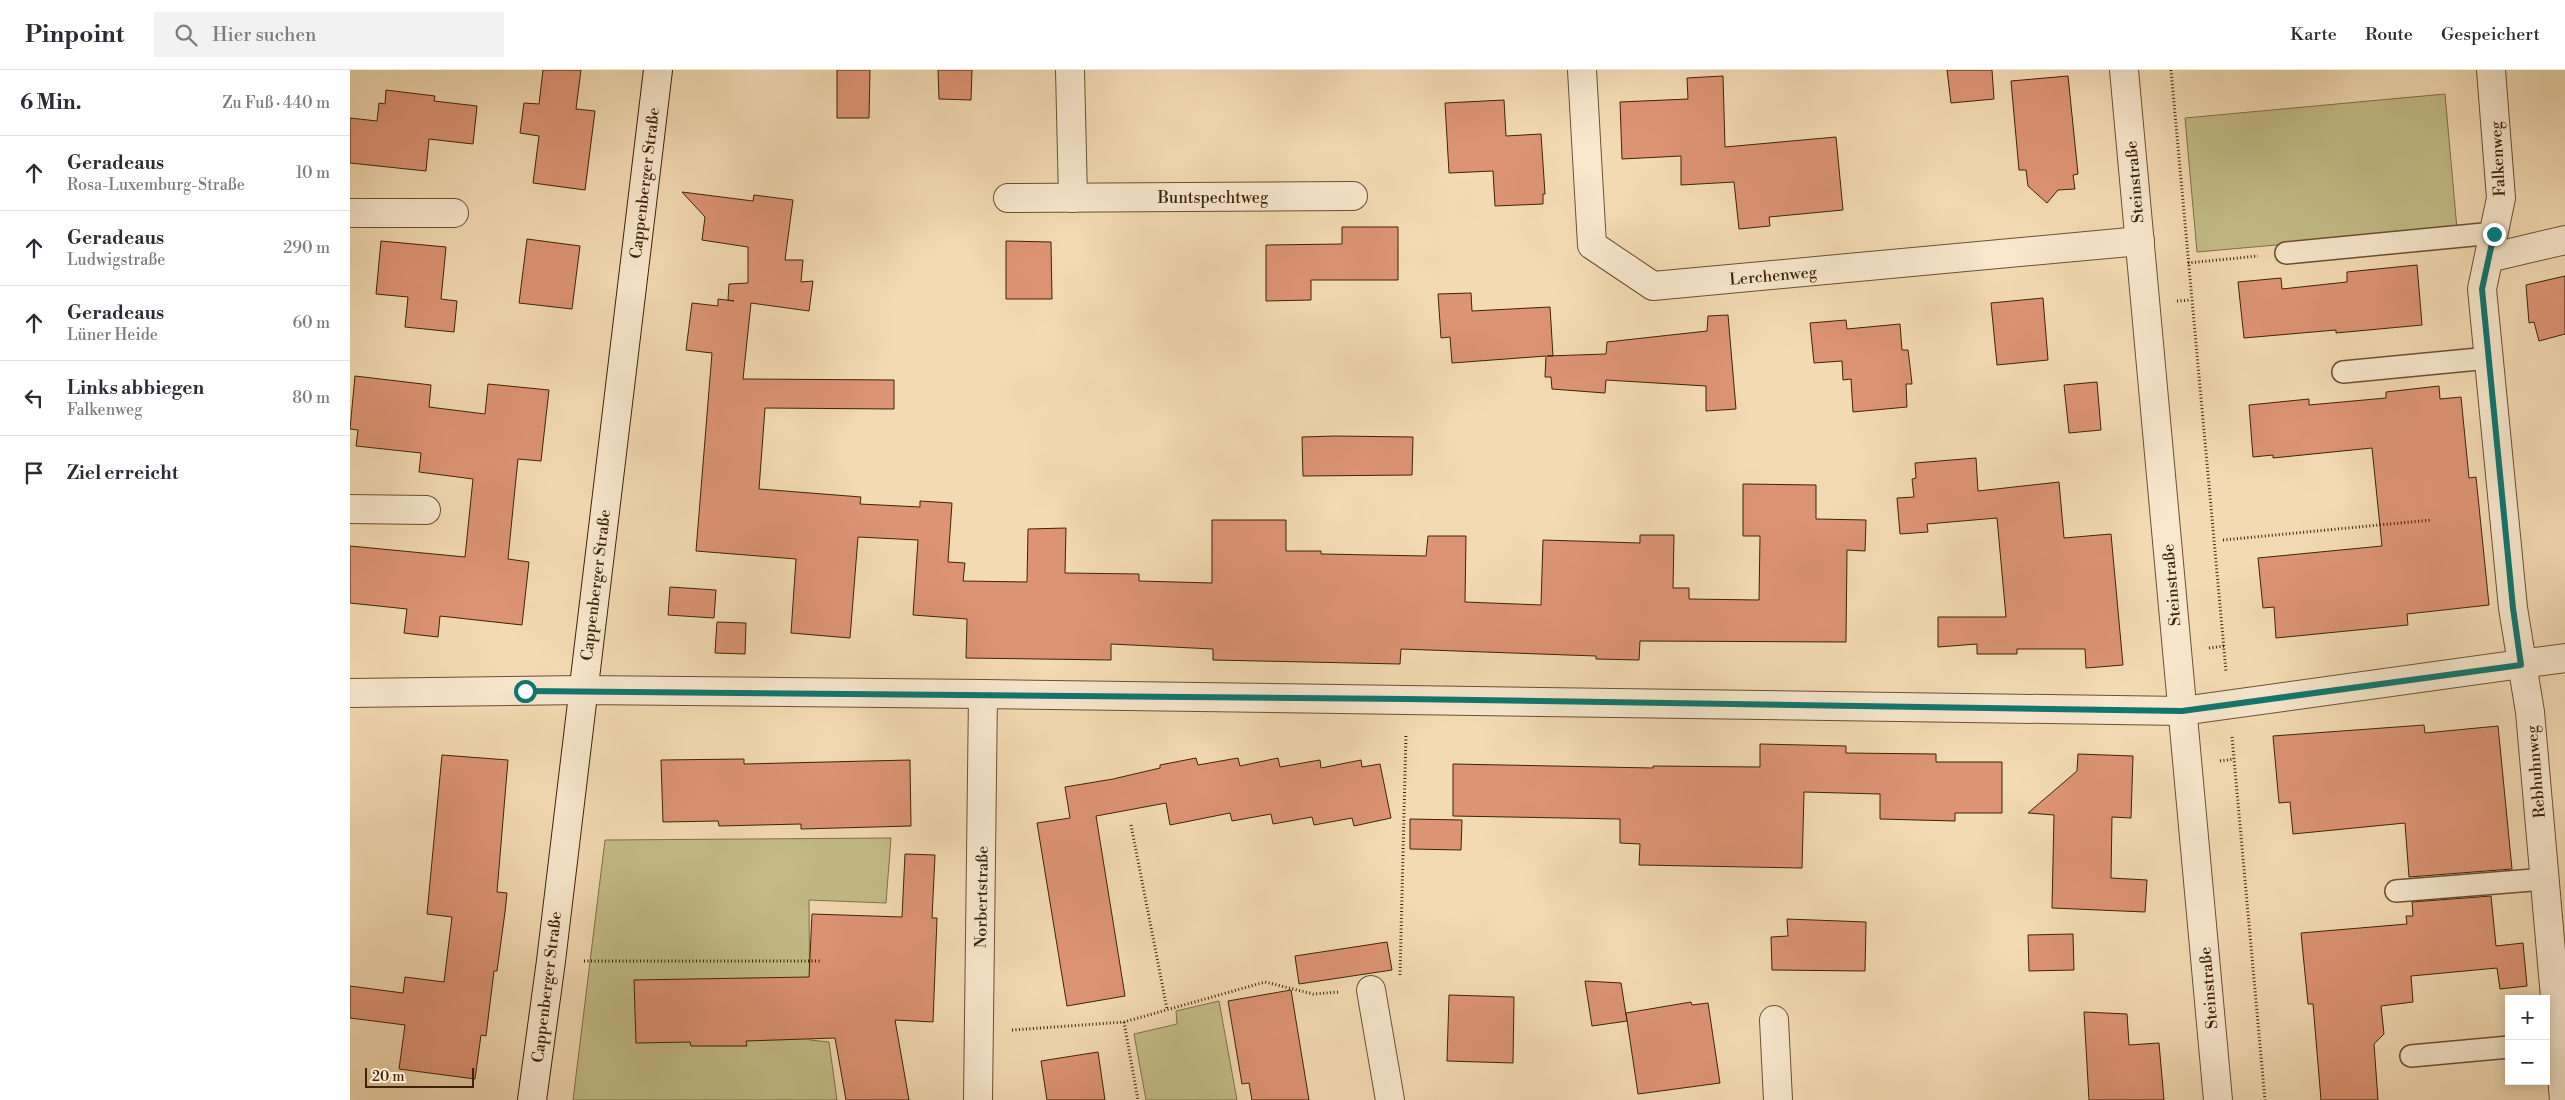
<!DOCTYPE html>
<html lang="de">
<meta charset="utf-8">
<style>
:root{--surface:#fff;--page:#f2f2f3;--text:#2b2b33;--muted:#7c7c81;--line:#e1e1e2}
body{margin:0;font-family:"Libre Bodoni",serif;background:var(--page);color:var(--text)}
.controls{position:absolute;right:15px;bottom:15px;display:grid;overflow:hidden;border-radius:0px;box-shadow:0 2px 12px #0003}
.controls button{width:45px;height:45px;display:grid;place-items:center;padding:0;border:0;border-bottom:1px solid var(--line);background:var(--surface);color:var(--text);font:25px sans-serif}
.scale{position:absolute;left:15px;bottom:12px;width:109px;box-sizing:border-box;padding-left:5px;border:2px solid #3f2207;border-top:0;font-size:14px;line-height:18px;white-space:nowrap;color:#3f2207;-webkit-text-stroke:4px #f7e7cd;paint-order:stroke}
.stop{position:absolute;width:15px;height:15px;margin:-11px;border:4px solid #0f766e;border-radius:50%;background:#fff}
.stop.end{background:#0f766e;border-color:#fff;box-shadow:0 1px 5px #0008}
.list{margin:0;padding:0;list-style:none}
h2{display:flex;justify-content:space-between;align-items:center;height:65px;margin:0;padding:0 20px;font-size:21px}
h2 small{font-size:16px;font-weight:400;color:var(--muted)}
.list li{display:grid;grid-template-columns:32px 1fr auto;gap:15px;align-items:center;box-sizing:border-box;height:75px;padding:0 20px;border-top:1px solid var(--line)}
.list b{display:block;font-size:19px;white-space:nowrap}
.list p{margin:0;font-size:16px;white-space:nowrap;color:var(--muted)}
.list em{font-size:16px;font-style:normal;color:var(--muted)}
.icon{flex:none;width:28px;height:28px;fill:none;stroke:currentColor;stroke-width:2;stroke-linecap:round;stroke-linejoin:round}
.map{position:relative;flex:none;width:2215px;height:1030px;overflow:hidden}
header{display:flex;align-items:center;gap:30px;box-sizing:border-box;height:70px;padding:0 25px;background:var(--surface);border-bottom:1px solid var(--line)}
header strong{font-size:24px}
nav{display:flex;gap:28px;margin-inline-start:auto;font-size:18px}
.search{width:350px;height:45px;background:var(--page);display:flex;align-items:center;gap:12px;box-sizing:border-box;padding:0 18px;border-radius:0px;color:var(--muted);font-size:19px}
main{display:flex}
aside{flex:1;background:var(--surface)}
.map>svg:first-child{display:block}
.green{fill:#c3bd87;stroke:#817047}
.building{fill:#dd9474;stroke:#3f2207}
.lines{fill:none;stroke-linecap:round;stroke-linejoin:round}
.service-casing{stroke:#6c5032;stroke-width:24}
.minor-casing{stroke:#6c5032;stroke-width:30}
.secondary-casing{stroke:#3f2207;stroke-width:30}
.path{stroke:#3f2207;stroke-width:3;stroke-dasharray:1 2.5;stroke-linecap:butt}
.service{stroke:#f7e7cd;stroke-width:21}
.minor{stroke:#f7e7cd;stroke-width:28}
.secondary{stroke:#f7e7cd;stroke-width:28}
.route{stroke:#0f766e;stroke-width:6}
.labels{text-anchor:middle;stroke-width:4.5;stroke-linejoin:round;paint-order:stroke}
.street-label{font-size:16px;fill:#3f2207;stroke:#f7e7cd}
</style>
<header>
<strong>Pinpoint</strong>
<div class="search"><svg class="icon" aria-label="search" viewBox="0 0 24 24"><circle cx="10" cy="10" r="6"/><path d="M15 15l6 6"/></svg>Hier suchen</div>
<nav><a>Karte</a><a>Route</a><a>Gespeichert</a></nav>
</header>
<main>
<aside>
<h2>6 Min.<small>Zu Fuß · 440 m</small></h2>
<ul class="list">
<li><svg class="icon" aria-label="ahead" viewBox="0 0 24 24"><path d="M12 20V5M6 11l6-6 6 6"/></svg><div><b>Geradeaus</b><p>Rosa-Luxemburg-Straße</p></div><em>10 m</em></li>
<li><svg class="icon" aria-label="ahead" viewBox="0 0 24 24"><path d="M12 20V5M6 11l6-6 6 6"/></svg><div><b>Geradeaus</b><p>Ludwigstraße</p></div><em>290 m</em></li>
<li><svg class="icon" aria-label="ahead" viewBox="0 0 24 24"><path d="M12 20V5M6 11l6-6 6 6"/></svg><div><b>Geradeaus</b><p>Lüner Heide</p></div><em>60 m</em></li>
<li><svg class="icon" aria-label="left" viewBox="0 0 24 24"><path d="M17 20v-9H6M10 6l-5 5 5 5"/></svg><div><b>Links abbiegen</b><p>Falkenweg</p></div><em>80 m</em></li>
<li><svg class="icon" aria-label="arrive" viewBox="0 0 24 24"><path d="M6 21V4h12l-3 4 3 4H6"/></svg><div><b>Ziel erreicht</b></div></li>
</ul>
</aside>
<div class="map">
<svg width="2215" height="1030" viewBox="0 0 2215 1030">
<rect width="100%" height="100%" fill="#f2dab2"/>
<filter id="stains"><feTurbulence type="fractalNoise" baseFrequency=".004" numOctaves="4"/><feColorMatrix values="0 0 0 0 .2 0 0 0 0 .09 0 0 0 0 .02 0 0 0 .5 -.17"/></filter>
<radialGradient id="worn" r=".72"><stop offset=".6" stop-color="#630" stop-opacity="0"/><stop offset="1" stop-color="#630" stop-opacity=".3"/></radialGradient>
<g class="green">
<polygon points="2095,24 2107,159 1847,182 1835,48"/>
<polygon points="541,768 536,833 459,830 460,970 479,972 487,1030 223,1030 255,770"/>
<polygon points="869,931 887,1030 796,1030 784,964 827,954 826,941"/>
</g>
<g class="building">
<polygon points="193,0 231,0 226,39 245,41 235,120 183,113 189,66 170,63 174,33 189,34"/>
<polygon points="487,0 520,0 519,48 487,48"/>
<polygon points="588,0 622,0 621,30 589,29"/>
<polygon points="1597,0 1642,0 1644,29 1601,33"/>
<polygon points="1373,6 1375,77 1486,67 1493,140 1419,147 1420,156 1389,159 1384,112 1331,115 1331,86 1272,89 1270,32 1338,29 1337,8"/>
<polygon points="1718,6 1728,104 1723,105 1725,119 1708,120 1697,133 1678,116 1676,100 1669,100 1661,11"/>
<polygon points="36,20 85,26 84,31 127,36 123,74 79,69 76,101 0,93 0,48 27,51 29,33 35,34"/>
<polygon points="1154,30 1156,66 1191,64 1195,124 1193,124 1193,134 1145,136 1143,101 1099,103 1095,33"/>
<polygon points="332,122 403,131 404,125 443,130 435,190 453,190 451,212 463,211 459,241 401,233 393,309 544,310 544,339 415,338 409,419 511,427 510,434 570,437 570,431 602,433 598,492 615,493 613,511 677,512 678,459 716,458 715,503 789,504 789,511 862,513 862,450 936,450 936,481 971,481 971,484 1076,486 1078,466 1116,466 1115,532 1191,535 1193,470 1290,473 1290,465 1324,465 1323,518 1339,518 1339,529 1409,530 1410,466 1393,466 1393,414 1466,415 1466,449 1516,450 1515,481 1497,480 1496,572 1290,571 1289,590 1246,589 1246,586 1051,579 1050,594 863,590 863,579 761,574 761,590 616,588 617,549 563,545 568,470 508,467 500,568 441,563 446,489 346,481 362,283 336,280 342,233 368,236 368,229 384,231 378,230 379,214 398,213 398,177 352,170 355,147"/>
<polygon points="992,157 1048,157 1048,210 961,210 961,230 916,231 916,175 992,174"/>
<polygon points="177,169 230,176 222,239 169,233"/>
<polygon points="31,171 96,177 91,229 107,231 104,262 55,257 58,227 26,224"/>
<polygon points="656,171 701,172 702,229 656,229"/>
<polygon points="2067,195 2072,255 1986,263 1986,260 1894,268 1888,212 1931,208 1932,219 1997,212 1997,202"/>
<polygon points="2215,206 2215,264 2189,271 2184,252 2179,253 2176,215"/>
<polygon points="1121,223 1122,241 1200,237 1203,286 1197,286 1256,284 1257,272 1357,261 1358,246 1378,245 1386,339 1356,341 1356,316 1256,310 1255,323 1202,319 1201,307 1195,307 1196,286 1102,293 1100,267 1091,268 1088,224"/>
<polygon points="1693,228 1698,290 1647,295 1641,233"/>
<polygon points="1496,250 1497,259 1550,254 1552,280 1558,280 1560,296 1562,314 1556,314 1557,337 1503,342 1501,309 1493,310 1492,291 1464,293 1460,253"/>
<polygon points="5,306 81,315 79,337 135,344 138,314 199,320 191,391 168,389 166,408 158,489 179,492 172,555 90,546 88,567 70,565 54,563 57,539 0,533 0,476 115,487 123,409 69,402 71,383 6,376 8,360 0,359"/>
<polygon points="1747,312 1751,360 1719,363 1714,315"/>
<polygon points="2089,316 2090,329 2111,327 2119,408 2126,407 2139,535 2057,544 2058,555 1926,568 1924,537 1913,538 1908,488 2032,476 2022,378 1923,388 1923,385 1903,387 1899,335 1959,329 1959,335 2036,328 2036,322"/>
<polygon points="985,366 1063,367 1062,405 953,406 952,367"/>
<polygon points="1626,388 1628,421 1709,412 1714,468 1761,464 1773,595 1736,598 1735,579 1667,579 1667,584 1627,584 1627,574 1588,577 1588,547 1656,547 1647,448 1577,454 1578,462 1550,464 1547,428 1564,427 1562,409 1566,408 1565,393"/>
<polygon points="320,517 366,520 364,548 318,545"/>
<polygon points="367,552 396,553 395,584 365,583"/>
<polygon points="2074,655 2075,663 2148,656 2162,799 2059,807 2055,753 1943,764 1940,732 1929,733 1923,666"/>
<polygon points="1410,674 1496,676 1496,683 1586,684 1586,692 1652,692 1652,743 1605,743 1605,751 1530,749 1530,724 1454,722 1452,798 1289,795 1290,774 1270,773 1270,749 1103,746 1103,694 1303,698 1303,696 1410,697"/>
<polygon points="1728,684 1783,686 1781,748 1762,747 1761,808 1797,810 1795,842 1702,838 1704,745 1678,743 1727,701"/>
<polygon points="92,685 158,690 147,822 157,823 155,842 147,901 144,901 136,966 131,965 125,1009 49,999 55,955 0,948 0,916 53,923 55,907 94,912 102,847 77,844"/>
<polygon points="846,688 848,695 888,688 890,696 928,688 930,697 970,690 971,698 1011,690 1012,697 1030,694 1041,748 1004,756 1002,748 964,755 962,747 923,754 921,744 882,751 880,743 820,755 816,733 746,746 775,926 717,936 687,753 720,748 715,717 763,709 810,698 810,695"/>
<polygon points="394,689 394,694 560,690 561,756 451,759 451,754 369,756 368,751 313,752 311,690"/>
<polygon points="1060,749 1112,750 1111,780 1060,779"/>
<polygon points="555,784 585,785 582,848 587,848 583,952 545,950 559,1030 496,1030 485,968 396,971 397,976 341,976 340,972 286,973 284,910 459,907 462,844 552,847"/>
<polygon points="2141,826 2146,876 2173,873 2177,916 2150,919 2147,898 2061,906 2063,932 2031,936 2034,964 2024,974 2028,1030 1971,1030 1963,934 1958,934 1951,863 2057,854 2056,846 2063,846 2062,832"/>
<polygon points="1437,849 1516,852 1515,901 1422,900 1421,867 1438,866"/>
<polygon points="1723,864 1724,900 1679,901 1678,865"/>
<polygon points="1037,872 1042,900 949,914 945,886"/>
<polygon points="1235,911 1271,913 1277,951 1242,956"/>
<polygon points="941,920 959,1030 902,1030 899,1013 892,1014 878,931"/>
<polygon points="1099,925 1164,927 1163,993 1097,991"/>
<polygon points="1341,932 1342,935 1358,933 1370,1013 1288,1024 1276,943"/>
<polygon points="1734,942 1777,944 1779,975 1809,973 1814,1030 1739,1030"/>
<polygon points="748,982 755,1030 697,1030 691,991"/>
</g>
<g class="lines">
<defs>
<g id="service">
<polyline points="1936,183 2144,163"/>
<polyline points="1993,302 2139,288"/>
<polyline points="2046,821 2195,809"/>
<polyline points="2061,986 2159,977"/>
</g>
<g id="minor">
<polyline points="720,0 723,128"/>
<polyline points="1232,0 1242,175 1303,216 1790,171"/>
<polyline points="1774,0 1868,1030"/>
<polyline points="2141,0 2151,128 2132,219 2163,538 2180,642 2214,1030"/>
<polyline points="658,128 1003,126"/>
<polyline points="0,143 104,143"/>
<polyline points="2139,188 2215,170"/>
<polyline points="0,439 76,440"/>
<polyline points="0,623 232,620 633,624 1832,641 2215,588"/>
<polyline points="1021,920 1040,1030"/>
<polyline points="1424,950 1428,1030"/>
<polyline points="628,1030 633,624"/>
</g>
<polyline id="secondary" points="182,1030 201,891 308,0"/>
</defs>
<use href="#service" class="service-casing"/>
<use href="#minor" class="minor-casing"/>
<use href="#secondary" class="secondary-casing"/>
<g class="path">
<polyline points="1821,0 1876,601"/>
<polyline points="1838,193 1908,186"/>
<polyline points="1827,231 1841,230"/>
<polyline points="1873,470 2081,450"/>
<polyline points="1859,578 1874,576"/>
<polyline points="1882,667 1915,1030"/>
<polyline points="1870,691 1884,689"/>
<polyline points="781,755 817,939"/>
<polyline points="234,891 471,891"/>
<polyline points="1050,905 1056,664"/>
<polyline points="774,952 788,1030"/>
<polyline points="662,960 774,952 915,912 963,924 989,922"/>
</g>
<use href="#service" class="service"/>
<use href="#minor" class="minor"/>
<use href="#secondary" class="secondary"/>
</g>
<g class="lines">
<polyline class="route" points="175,621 1056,629 1832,641 2171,595 2163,538 2132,219 2144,164"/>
</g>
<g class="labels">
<g class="street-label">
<text transform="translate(2147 89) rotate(-93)" y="6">Falkenweg</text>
<text transform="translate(1784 112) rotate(-95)" y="6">Steinstraße</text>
<text transform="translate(294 113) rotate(-83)" y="6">Cappenberger Straße</text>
<text x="863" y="133">Buntspechtweg</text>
<text transform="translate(1423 205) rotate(-5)" y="6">Lerchenweg</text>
<text transform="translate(245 515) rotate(-83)" y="6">Cappenberger Straße</text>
<text transform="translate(1821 515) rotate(-95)" y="6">Steinstraße</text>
<text transform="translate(2185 702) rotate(-95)" y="6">Rebhuhnweg</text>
<text transform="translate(631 827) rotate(-89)" y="6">Norbertstraße</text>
<text transform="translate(196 917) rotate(-83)" y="6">Cappenberger Straße</text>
<text transform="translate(1858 918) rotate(-95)" y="6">Steinstraße</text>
</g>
</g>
<rect width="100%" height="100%" filter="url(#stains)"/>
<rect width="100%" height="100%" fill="url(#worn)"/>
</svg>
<div class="controls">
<button>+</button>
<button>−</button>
</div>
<div class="scale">20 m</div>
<div class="stop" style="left:175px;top:621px"></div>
<div class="stop end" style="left:2144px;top:164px"></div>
</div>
</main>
